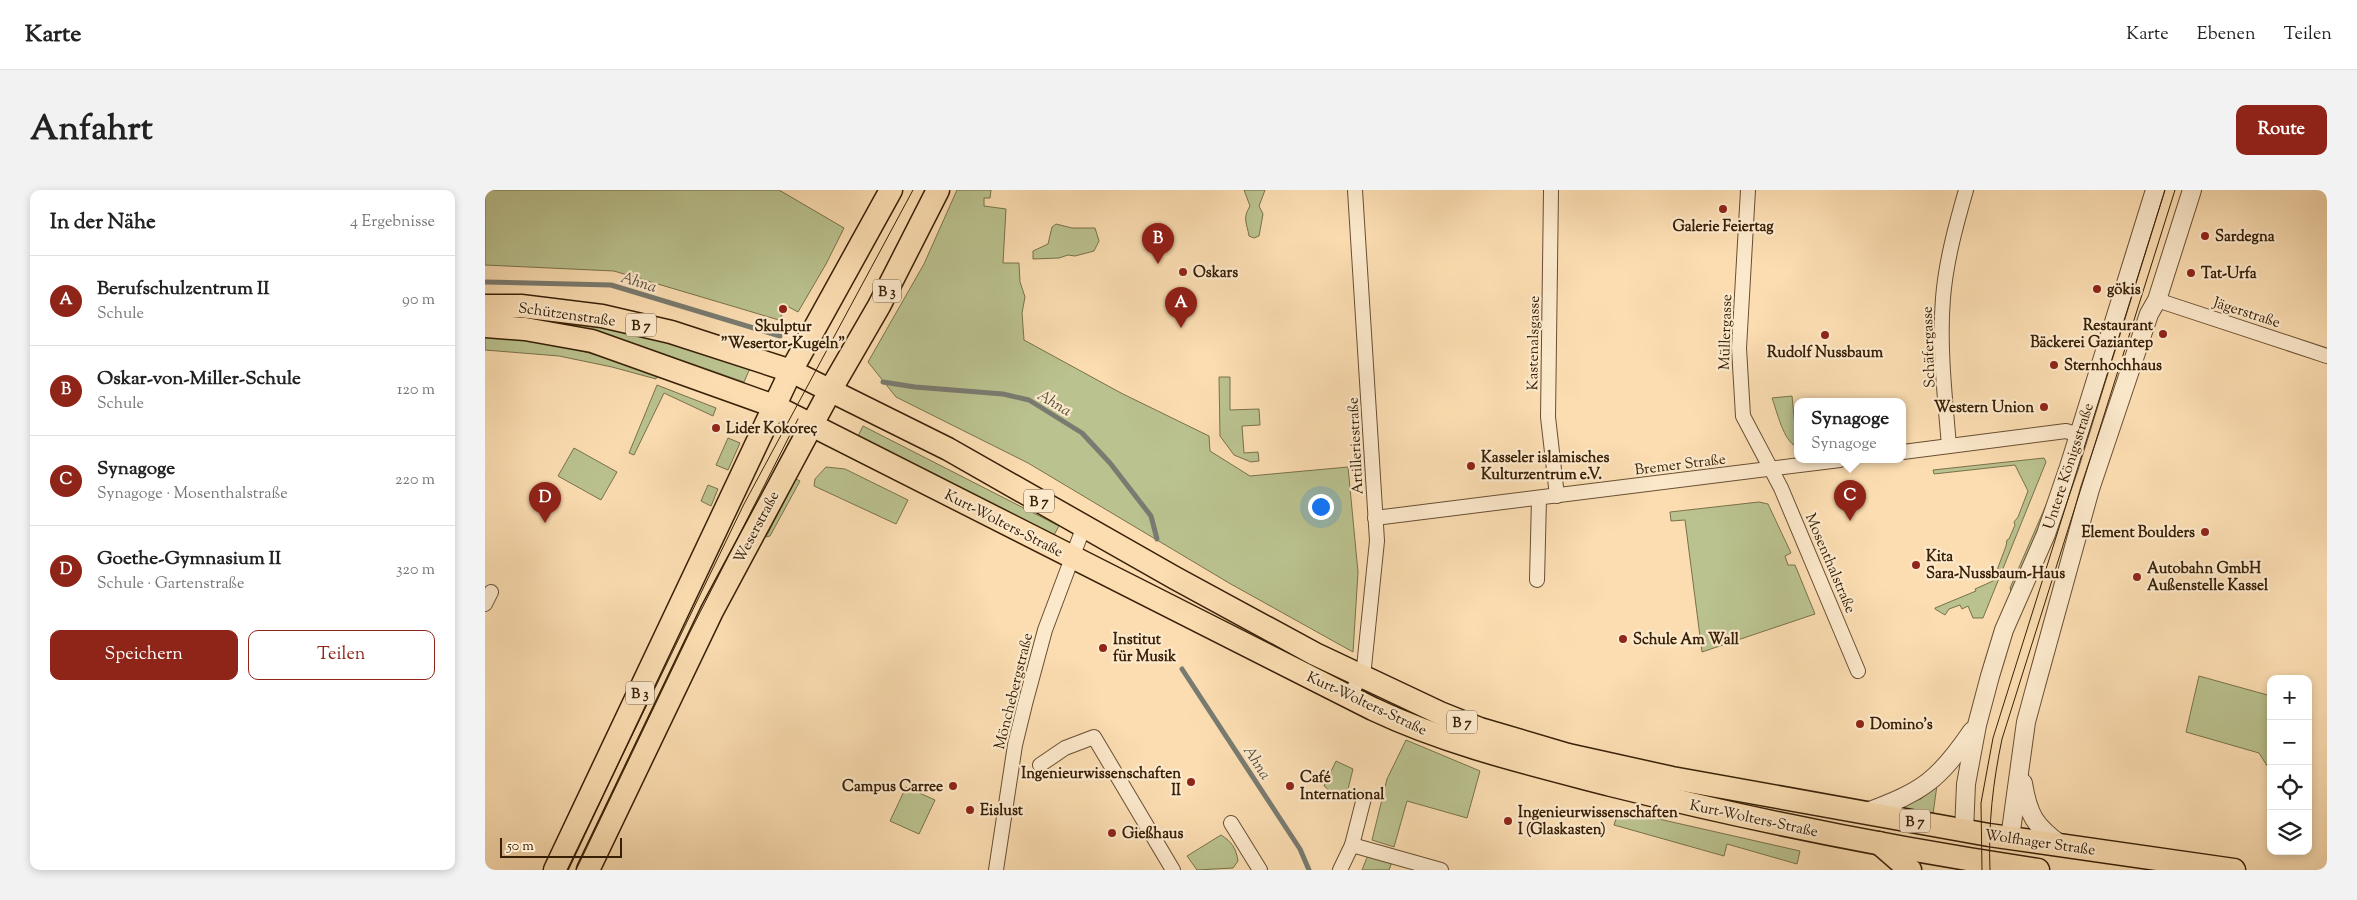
<!DOCTYPE html>
<html lang="de">
<meta charset="utf-8">
<style>
:root{--surface:#fff;--page:#f2f2f2;--text:#222;--muted:#767676;--line:#e0e0e0;--accent:#8f2418}
body{margin:0;font-family:"Sorts Mill Goudy",serif;background:var(--page);color:var(--text)}
.controls{position:absolute;right:15px;bottom:15px;display:grid;overflow:hidden;border-radius:10px;box-shadow:0 2px 8px #0003}
.controls button{width:45px;height:45px;display:grid;place-items:center;padding:0;border:0;border-bottom:1px solid var(--line);background:var(--surface);color:var(--text);font:25px sans-serif}
.scale{position:absolute;left:15px;bottom:12px;width:122px;box-sizing:border-box;padding-left:5px;border:2px solid #382007;border-top:0;font-size:14px;line-height:18px;white-space:nowrap;color:#382007;-webkit-text-stroke:4px #fce9cc;paint-order:stroke}
.you{position:absolute;left:835px;top:316px;width:18px;height:18px;margin:-12px;border:4px solid #fff;border-radius:50%;background:#1a73e8;box-shadow:0 0 0 8px #1a73e833}
.badge{display:grid;place-items:center;width:32px;height:32px;border-radius:50%;background:var(--accent);color:#fff;font-size:16px;font-weight:700}
.pin{position:absolute;translate:-50% -41px;filter:drop-shadow(0 1px 2px #0008)}
.pin::after{content:'';position:absolute;top:26px;width:18px;height:15px;background:inherit;clip-path:polygon(0 0,100% 0,50% 100%)}
.popup{position:absolute;left:1309px;top:208px;width:112px;height:65px;box-sizing:border-box;display:grid;place-content:center;border-radius:10px;background:var(--surface);filter:drop-shadow(0 1px 4px #0005);font-size:16px;white-space:nowrap;color:var(--muted)}
.popup b{font-size:19px;color:var(--text)}
.popup::after{content:'';position:absolute;left:50%;top:100%;margin-left:-10px;border:10px solid transparent;border-top-color:var(--surface)}
.list{margin:0;padding:0;list-style:none}
h2{display:flex;justify-content:space-between;align-items:center;height:65px;margin:0;padding:0 20px;font-size:21px}
h2 small{font-size:16px;font-weight:400;color:var(--muted)}
.list li{display:grid;grid-template-columns:32px 1fr auto;gap:15px;align-items:center;box-sizing:border-box;height:90px;padding:0 20px;border-top:1px solid var(--line)}
.list b{display:block;font-size:19px;white-space:nowrap}
.list p{margin:0;font-size:16px;white-space:nowrap;color:var(--muted)}
.list em{font-size:16px;font-style:normal;color:var(--muted)}
.actions{display:flex;gap:10px;padding:15px 20px}
.actions a{flex:1;padding:11px 0;border:1px solid var(--accent);border-radius:10px;text-align:center;font-size:18px;color:var(--accent)}
.actions .main{background:var(--accent);color:#fff}
.icon{flex:none;width:28px;height:28px;fill:none;stroke:currentColor;stroke-width:2;stroke-linecap:round;stroke-linejoin:round}
.map{position:relative;flex:none;width:1842px;height:680px;overflow:hidden;border-radius:10px}
header{display:flex;align-items:center;gap:30px;box-sizing:border-box;height:70px;padding:0 25px;background:var(--surface);border-bottom:1px solid var(--line)}
header strong{font-size:24px}
nav{display:flex;gap:28px;margin-inline-start:auto;font-size:18px}
.intro{display:flex;align-items:center;justify-content:space-between;box-sizing:border-box;height:120px;padding:0 30px}
h1{margin:0;font-size:35px}
.button{padding:12px 22px;border-radius:10px;background:var(--accent);color:#fff;font-size:18px;font-weight:700}
main{display:flex;gap:30px;padding:0 30px}
aside{flex:1;background:var(--surface);border-radius:10px;box-shadow:0 2px 8px #0003}
.map>svg:first-child{display:block}
.green{fill:#bac28f;stroke:#79714b}
.lines{fill:none;stroke-linecap:round;stroke-linejoin:round}
.stream{stroke:#797b71;stroke-width:5}
.minor-casing{stroke:#694f32;stroke-width:16}
.tertiary-casing{stroke:#694f32;stroke-width:20}
.primary-casing{stroke:#382007;stroke-width:25}
.minor{stroke:#fce9cc;stroke-width:14}
.tertiary{stroke:#fce9cc;stroke-width:18}
.primary{stroke:#fbddb1;stroke-width:22}
.tram{stroke:#382007;stroke-width:1}
.poi-dot{fill:#8f2418;stroke:#fce9cc;stroke-width:2}
.labels{text-anchor:middle;stroke-width:4.5;stroke-linejoin:round;paint-order:stroke}
.shield{fill:#fce9cc;stroke:#735c42;stroke-width:1}
.shield-label{font-size:14px;font-weight:bold;fill:#382007}
.poi-label{font-size:15px;font-weight:bold;fill:#382007;stroke:#fce9cc;text-anchor:start}
.street-label{font-size:15px;fill:#382007;stroke:#fce9cc}
.water-label{font-size:16px;font-style:italic;fill:#594e3c;stroke:#fce9cc}
</style>
<header>
<strong>Karte</strong>
<nav><a>Karte</a><a>Ebenen</a><a>Teilen</a></nav>
</header>
<div class="intro"><h1>Anfahrt</h1><a class="button">Route</a></div>
<main>
<aside>
<h2>In der Nähe<small>4 Ergebnisse</small></h2>
<ul class="list">
<li><span class="badge">A</span><div><b>Berufschulzentrum II</b><p>Schule</p></div><em>90 m</em></li>
<li><span class="badge">B</span><div><b>Oskar-von-Miller-Schule</b><p>Schule</p></div><em>120 m</em></li>
<li><span class="badge">C</span><div><b>Synagoge</b><p>Synagoge · Mosenthalstraße</p></div><em>220 m</em></li>
<li><span class="badge">D</span><div><b>Goethe-Gymnasium II</b><p>Schule · Gartenstraße</p></div><em>320 m</em></li>
</ul>
<div class="actions"><a class="main">Speichern</a><a>Teilen</a></div>
</aside>
<div class="map">
<svg width="1842" height="680" viewBox="0 0 1842 680">
<rect width="100%" height="100%" fill="#fbddb1"/>
<filter id="stains"><feTurbulence type="fractalNoise" baseFrequency=".004" numOctaves="4"/><feColorMatrix values="0 0 0 0 .2 0 0 0 0 .09 0 0 0 0 .02 0 0 0 .5 -.17"/></filter>
<radialGradient id="worn" r=".72"><stop offset=".6" stop-color="#630" stop-opacity="0"/><stop offset="1" stop-color="#630" stop-opacity=".3"/></radialGradient>
<g class="green">
<polygon points="0,0 294,0 359,38 341,74 313,122 302,116 294,130 129,81 0,75"/>
<polygon points="472,0 506,0 505,8 499,8 499,16 521,19 518,73 534,73 535,92 540,107 537,123 539,150 636,203 724,246 725,261 765,286 863,277 873,382 868,462 744,393 543,273 411,207 383,172 439,74"/>
<path d="M 759,0 L 780,0 L 774,16 L 778,24 L 774,46 L 769,48 L 764,46 C 762,33 757,29 765,16 Z"/>
<polygon points="571,34 587,38 610,38 614,51 609,61 590,66 583,65 574,68 548,69 548,61 563,54 567,37"/>
<polygon points="39,128 147,139 266,176 259,192 145,152 88,135"/>
<path d="M 0,147 C 59,148 117,165 172,185 L 171,189 L 127,177 L 74,166 L 0,160 Z"/>
<polygon points="734,187 745,187 745,220 774,219 775,235 757,236 759,263 773,262 774,271 766,272 749,265 735,246"/>
<polygon points="172,195 231,218 228,226 179,203 149,265 144,263"/>
<path d="M 1307,206 L 1312,257 C 1298,251 1292,221 1287,208 Z"/>
<polygon points="378,236 574,336 569,345 372,248"/>
<polygon points="243,248 255,253 243,280 231,275"/>
<polygon points="89,258 132,282 116,310 73,286"/>
<polygon points="1559,268 1561,272 1498,428 1488,428 1483,416 1477,419 1475,415 1464,419 1460,425 1450,419 1450,418 1491,401 1490,399 1508,391 1521,356 1522,350 1524,349 1530,335 1529,332 1533,327 1543,301 1530,275 1449,284 1448,280"/>
<polygon points="341,277 360,279 423,310 411,334 329,296 330,289"/>
<polygon points="311,289 315,291 285,346 281,347"/>
<polygon points="1571,292 1529,401 1526,401 1525,398"/>
<polygon points="223,295 233,299 226,316 216,311"/>
<polygon points="1274,312 1283,314 1306,363 1300,366 1303,375 1310,375 1330,424 1217,462 1200,330 1186,331 1185,322"/>
<polygon points="1714,486 1786,506 1786,582 1774,563 1701,542"/>
<polygon points="921,550 995,581 982,628 922,611 909,657 887,650 902,589"/>
<path d="M 851,571 L 868,579 L 862,603 C 853,608 846,602 839,596 Z"/>
<polygon points="1452,595 1448,624 1406,618 1436,609"/>
<polygon points="421,597 450,610 434,644 405,631"/>
<polygon points="1134,620 1315,661 1312,674 1242,654 1239,666 1129,635"/>
<path d="M 736,645 C 747,652 751,658 753,671 L 748,678 L 712,680 L 702,666 Z"/>
<polygon points="883,665 907,672 904,680 877,680"/>
</g>
<g class="lines">
<g class="stream">
<polyline points="0,92 126,95 295,146"/>
<polyline points="398,192 430,197 518,204 544,210 597,243 625,273 666,326 672,349"/>
<polyline points="697,479 815,659 824,680"/>
</g>
<defs>
<g id="minor">
<polyline points="1066,0 1063,227 1072,306"/>
<polyline points="1263,0 1254,158 1258,226 1296,298 1373,481"/>
<polyline points="1672,110 1842,166"/>
<path d="M 1464,256 C 1460,207 1454,156 1458,108 C 1461,71 1471,35 1481,0"/>
<polyline points="1418,262 1581,241 1594,245"/>
<polyline points="890,328 1355,270"/>
<polyline points="1052,390 1054,309"/>
<polyline points="0,414 6,402"/>
<polyline points="865,507 879,477 892,351 870,0"/>
<polyline points="555,575 580,558 609,547 688,680"/>
<polyline points="746,633 775,680"/>
<polyline points="867,655 956,680"/>
<polyline points="511,680 530,555 540,514 560,440 599,336"/>
<polyline points="855,680 867,655 879,608"/>
</g>
<g id="tertiary">
<path d="M 1538,593 C 1543,625 1550,636 1576,655"/>
<path d="M 1382,622 C 1438,601 1453,591 1487,541"/>
<polyline points="1479,641 1481,594 1492,535 1505,486 1519,440 1561,344 1584,277 1670,0"/>
<polyline points="1525,648 1541,532 1551,495 1605,299 1664,124 1672,110 1707,0"/>
</g>
<g id="primary">
<polyline points="0,116 36,116 117,126 186,142 306,181 463,259 690,388 830,464 955,523 995,539 1083,565 1187,588 1504,645 1749,680"/>
<path d="M 0,136 L 40,139 L 107,151 L 289,216 L 888,519 C 964,555 1046,574 1126,595 C 1267,630 1410,659 1553,680"/>
<polyline points="1394,653 1425,680"/>
<polyline points="70,680 306,181 406,0"/>
<polyline points="103,680 227,421 346,199 394,116 453,0"/>
</g>
</defs>
<use href="#minor" class="minor-casing"/>
<use href="#tertiary" class="tertiary-casing"/>
<use href="#primary" class="primary-casing"/>
<use href="#minor" class="minor"/>
<use href="#tertiary" class="tertiary"/>
<use href="#primary" class="primary"/>
<g class="tram">
<polyline points="82,680 259,314 428,0"/>
<polyline points="91,680 204,444 313,229"/>
<polyline points="1497,680 1496,613 1508,548 1680,0"/>
<path d="M 1505,680 C 1503,635 1508,592 1517,549 L 1690,0"/>
</g>
</g>
<g class="poi-dot">
<circle cx="1238" cy="19" r="5"/>
<circle cx="1720" cy="46" r="5"/>
<circle cx="698" cy="82" r="5"/>
<circle cx="1706" cy="83" r="5"/>
<circle cx="1612" cy="99" r="5"/>
<circle cx="298" cy="119" r="5"/>
<circle cx="1678" cy="144" r="5"/>
<circle cx="1340" cy="145" r="5"/>
<circle cx="1569" cy="175" r="5"/>
<circle cx="1559" cy="217" r="5"/>
<circle cx="231" cy="238" r="5"/>
<circle cx="986" cy="276" r="5"/>
<circle cx="1720" cy="342" r="5"/>
<circle cx="1431" cy="375" r="5"/>
<circle cx="1652" cy="387" r="5"/>
<circle cx="1138" cy="449" r="5"/>
<circle cx="618" cy="458" r="5"/>
<circle cx="1375" cy="534" r="5"/>
<circle cx="706" cy="592" r="5"/>
<circle cx="468" cy="596" r="5"/>
<circle cx="805" cy="596" r="5"/>
<circle cx="485" cy="620" r="5"/>
<circle cx="1023" cy="631" r="5"/>
<circle cx="627" cy="643" r="5"/>
</g>
<g class="labels">
<g class="shield">
<rect x="388" y="89.5" width="28" height="23" rx="4"/>
<rect x="141" y="123.5" width="30" height="23" rx="4"/>
<rect x="539" y="299.5" width="30" height="23" rx="4"/>
<rect x="141" y="491.5" width="28" height="23" rx="4"/>
<rect x="962" y="520.5" width="30" height="23" rx="4"/>
<rect x="1415" y="619.5" width="30" height="23" rx="4"/>
</g>
<g class="shield-label">
<text x="402" y="106">B 3</text>
<text x="156" y="140">B 7</text>
<text x="554" y="316">B 7</text>
<text x="155" y="508">B 3</text>
<text x="977" y="537">B 7</text>
<text x="1430" y="636">B 7</text>
</g>
<g class="poi-label">
<text x="1238" y="41" text-anchor="middle">Galerie Feiertag</text>
<text x="1730" y="51">Sardegna</text>
<text x="708" y="87">Oskars</text>
<text x="1716" y="88">Tat-Urfa</text>
<text x="1622" y="104">gökis</text>
<text x="1668" y="140" text-anchor="end">Restaurant<tspan x="1668" dy="17">Bäckerei Gaziantep</tspan></text>
<text x="298" y="141" text-anchor="middle">Skulptur<tspan x="298" dy="17">"Wesertor-Kugeln"</tspan></text>
<text x="1340" y="167" text-anchor="middle">Rudolf Nussbaum</text>
<text x="1579" y="180">Sternhochhaus</text>
<text x="1549" y="222" text-anchor="end">Western Union</text>
<text x="241" y="243">Lider Kokoreç</text>
<text x="996" y="272">Kasseler islamisches<tspan x="996" dy="17">Kulturzentrum e.V.</tspan></text>
<text x="1710" y="347" text-anchor="end">Element Boulders</text>
<text x="1441" y="371">Kita<tspan x="1441" dy="17">Sara-Nussbaum-Haus</tspan></text>
<text x="1662" y="383">Autobahn GmbH<tspan x="1662" dy="17">Außenstelle Kassel</tspan></text>
<text x="628" y="454">Institut<tspan x="628" dy="17">für Musik</tspan></text>
<text x="1148" y="454">Schule Am Wall</text>
<text x="1385" y="539">Domino's</text>
<text x="696" y="588" text-anchor="end">Ingenieurwissenschaften<tspan x="696" dy="17">II</tspan></text>
<text x="815" y="592">Café<tspan x="815" dy="17">International</tspan></text>
<text x="458" y="601" text-anchor="end">Campus Carree</text>
<text x="495" y="625">Eislust</text>
<text x="1033" y="627">Ingenieurwissenschaften<tspan x="1033" dy="17">I (Glaskasten)</tspan></text>
<text x="637" y="648">Gießhaus</text>
</g>
<g class="street-label">
<text transform="translate(1762 122) rotate(18)" y="5">Jägerstraße</text>
<text transform="translate(82 124) rotate(8)" y="5">Schützenstraße</text>
<text transform="translate(1240 142) rotate(-88)" y="5">Müllergasse</text>
<text transform="translate(1048 153) rotate(-89)" y="5">Kastenalsgasse</text>
<text transform="translate(1443 157) rotate(-92)" y="5">Schäfergasse</text>
<text transform="translate(870 256) rotate(-93)" y="5">Artilleriestraße</text>
<text transform="translate(1195 274) rotate(-7)" y="5">Bremer Straße</text>
<text transform="translate(1583 276) rotate(-72)" y="5">Untere Königsstraße</text>
<text transform="translate(519 333) rotate(27)" y="5">Kurt-Wolters-Straße</text>
<text transform="translate(271 337) rotate(-62)" y="5">Weserstraße</text>
<text transform="translate(1346 373) rotate(67)" y="5">Mosenthalstraße</text>
<text transform="translate(528 501) rotate(-76)" y="5">Mönchebergstraße</text>
<text transform="translate(882 513) rotate(25)" y="5">Kurt-Wolters-Straße</text>
<text transform="translate(1269 628) rotate(12)" y="5">Kurt-Wolters-Straße</text>
<text transform="translate(1555 652) rotate(8)" y="5">Wolfhager Straße</text>
</g>
<g class="water-label">
<text transform="translate(154 91) rotate(17)" y="6">Ahna</text>
<text transform="translate(570 212) rotate(31)" y="6">Ahna</text>
<text transform="translate(773 572) rotate(57)" y="6">Ahna</text>
</g>
</g>
<rect width="100%" height="100%" filter="url(#stains)"/>
<rect width="100%" height="100%" fill="url(#worn)"/>
</svg>
<div class="controls">
<button>+</button>
<button>−</button>
<button><svg class="icon" aria-label="locate" viewBox="0 0 24 24"><circle cx="12" cy="12" r="6"/><path d="M12 2v4M12 18v4M2 12h4M18 12h4"/></svg></button>
<button><svg class="icon" aria-label="layers" viewBox="0 0 24 24"><path d="M12 4l9 5-9 5-9-5zM3 14l9 5 9-5"/></svg></button>
</div>
<div class="scale">50 m</div>
<div class="you"></div>
<div class="pin badge" style="left:696px;top:138px">A</div>
<div class="pin badge" style="left:673px;top:74px">B</div>
<div class="pin badge" style="left:1365px;top:331px">C</div>
<div class="popup"><b>Synagoge</b>Synagoge</div>
<div class="pin badge" style="left:60px;top:333px">D</div>
</div>
</main>
